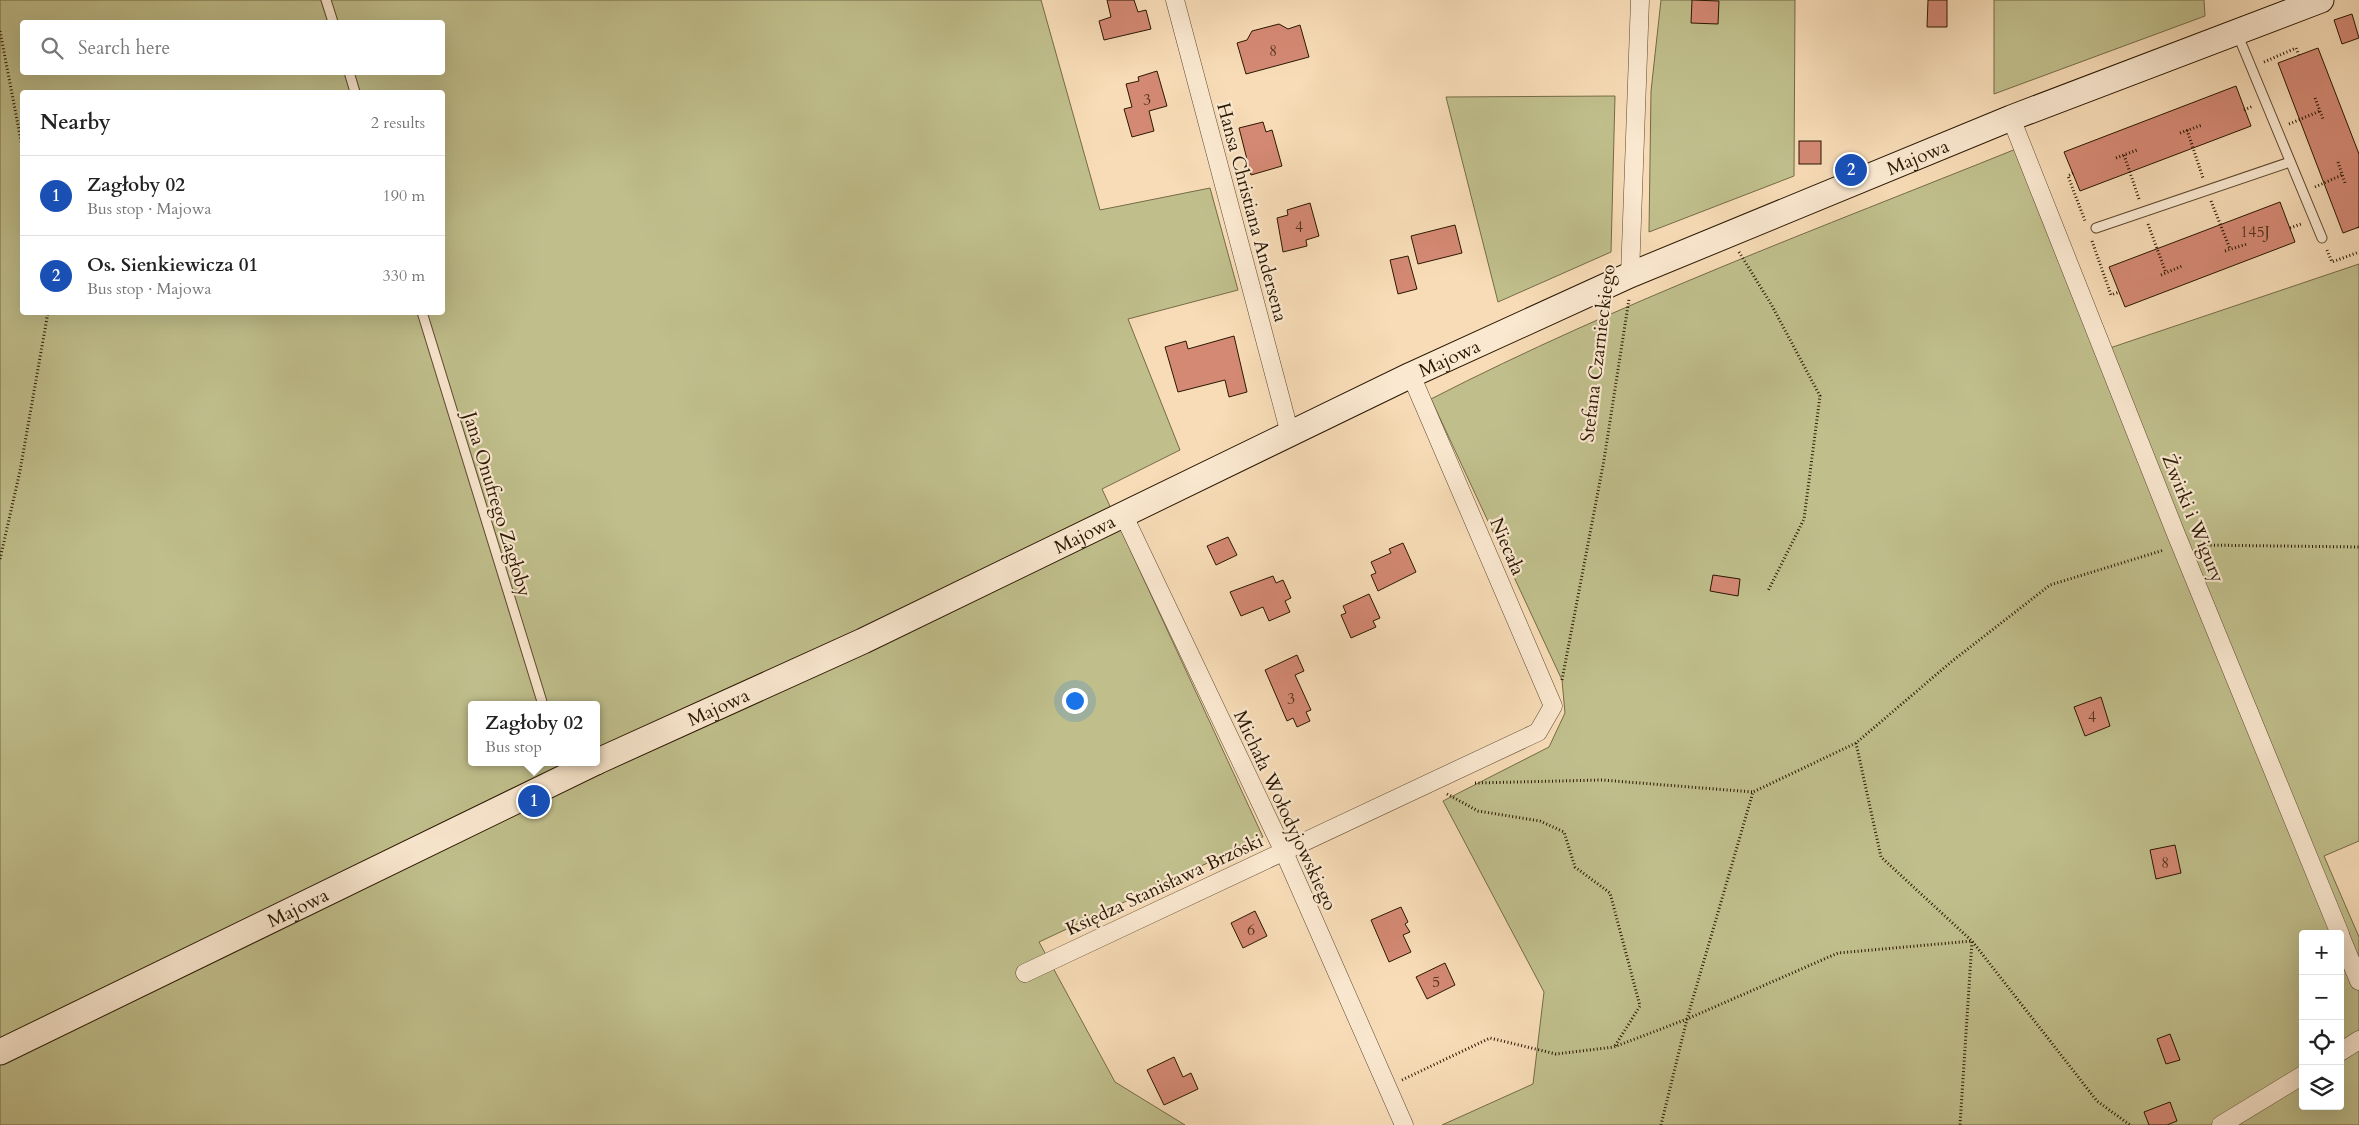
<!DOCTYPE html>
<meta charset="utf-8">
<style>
:root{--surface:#fff;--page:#f6f6f6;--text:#222;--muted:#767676;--line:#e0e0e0;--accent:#ea580c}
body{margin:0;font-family:Cardo,serif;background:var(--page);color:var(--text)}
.controls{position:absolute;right:15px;bottom:15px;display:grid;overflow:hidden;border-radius:5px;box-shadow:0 5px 20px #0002}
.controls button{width:45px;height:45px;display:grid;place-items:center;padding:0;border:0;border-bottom:1px solid var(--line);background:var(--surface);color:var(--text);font:25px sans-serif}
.you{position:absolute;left:1074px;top:700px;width:18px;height:18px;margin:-12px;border:4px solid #fff;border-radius:50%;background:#1a73e8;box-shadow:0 0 0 8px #1a73e833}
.badge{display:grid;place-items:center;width:32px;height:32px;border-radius:50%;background:var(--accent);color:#fff;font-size:16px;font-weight:700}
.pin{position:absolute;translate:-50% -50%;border:2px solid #fff;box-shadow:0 1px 5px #0006}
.popup{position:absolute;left:468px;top:701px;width:132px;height:65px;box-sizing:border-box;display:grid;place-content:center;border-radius:5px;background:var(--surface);filter:drop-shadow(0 1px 4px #0005);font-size:16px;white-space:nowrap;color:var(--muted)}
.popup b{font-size:19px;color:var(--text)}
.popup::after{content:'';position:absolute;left:50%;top:100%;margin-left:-10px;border:10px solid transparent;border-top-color:var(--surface)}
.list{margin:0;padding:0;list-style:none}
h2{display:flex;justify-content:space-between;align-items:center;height:65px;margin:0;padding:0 20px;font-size:21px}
h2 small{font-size:16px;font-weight:400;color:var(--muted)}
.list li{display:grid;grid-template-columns:32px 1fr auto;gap:15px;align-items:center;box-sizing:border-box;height:80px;padding:0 20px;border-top:1px solid var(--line)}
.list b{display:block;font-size:19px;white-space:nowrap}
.list p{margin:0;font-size:16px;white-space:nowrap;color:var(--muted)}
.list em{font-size:16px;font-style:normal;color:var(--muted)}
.icon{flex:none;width:28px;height:28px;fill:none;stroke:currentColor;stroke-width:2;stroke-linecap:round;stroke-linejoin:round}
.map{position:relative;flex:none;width:2359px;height:1125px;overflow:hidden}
.search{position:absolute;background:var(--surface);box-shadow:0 5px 20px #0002;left:20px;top:20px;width:425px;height:55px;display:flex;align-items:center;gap:12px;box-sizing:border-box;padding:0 18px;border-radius:5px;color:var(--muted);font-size:19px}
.panel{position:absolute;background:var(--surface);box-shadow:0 5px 20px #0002;left:20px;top:90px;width:425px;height:225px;border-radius:5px}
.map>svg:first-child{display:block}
.green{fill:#c0bf8c;stroke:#756b46;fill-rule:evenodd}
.building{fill:#d48974;stroke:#2a1700}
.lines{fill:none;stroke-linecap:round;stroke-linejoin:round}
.lane-casing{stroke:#5d482e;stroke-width:11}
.street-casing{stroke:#5d482e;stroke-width:19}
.secondary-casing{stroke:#2a1700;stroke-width:27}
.path{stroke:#2a1700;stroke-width:3;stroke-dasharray:1 2.5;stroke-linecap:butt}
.lane{stroke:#fae8d0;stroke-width:9}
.street{stroke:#fae8d0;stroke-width:18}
.secondary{stroke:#fae8d0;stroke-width:25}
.labels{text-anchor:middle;stroke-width:4.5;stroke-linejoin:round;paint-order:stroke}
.number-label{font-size:16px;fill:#54341d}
.street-label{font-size:19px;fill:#2a1700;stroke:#fae8d0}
</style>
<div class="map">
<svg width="2359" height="1125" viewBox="0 0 2359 1125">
<rect width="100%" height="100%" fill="#f7dcb7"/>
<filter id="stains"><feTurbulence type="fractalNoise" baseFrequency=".004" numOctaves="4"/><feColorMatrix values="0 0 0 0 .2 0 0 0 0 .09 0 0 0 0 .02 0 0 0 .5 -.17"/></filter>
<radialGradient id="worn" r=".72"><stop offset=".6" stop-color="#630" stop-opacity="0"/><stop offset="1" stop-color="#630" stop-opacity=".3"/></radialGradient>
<g class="green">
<path d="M 0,0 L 1041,0 L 1100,210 L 1210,188 L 1238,290 L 1128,319 L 1180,450 L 1102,489 L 1263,837 L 1039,942 L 1115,1082 L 1185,1125 L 0,1125 ZM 22,22 L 442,22 L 442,72 L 22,72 ZM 22,92 L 442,92 L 442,312 L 22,312 ZM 472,705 L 596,705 L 596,762 L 472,762 Z"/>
<polygon points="1661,0 1795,0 1794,176 1649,232 1651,91"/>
<polygon points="1994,0 2204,0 2205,16 1994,94"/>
<polygon points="1615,96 1611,252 1498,302 1446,97"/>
<path d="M 2016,149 L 2098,352 L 2359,264 L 2359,841 L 2324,856 L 2359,937 L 2359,1125 L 1442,1125 L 1533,1084 L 1544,992 L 1443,801 L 1549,747 L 1565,713 L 1562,680 L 1431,399 C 1620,302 1820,228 2016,149 ZM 2303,934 L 2340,934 L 2340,1106 L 2303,1106 Z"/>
</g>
<g class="building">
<polygon points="1107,0 1134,0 1138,12 1146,10 1151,29 1104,40 1099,21 1111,17"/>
<polygon points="1692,0 1719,1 1718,24 1691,23"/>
<polygon points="1928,0 1947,0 1947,27 1927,27"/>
<polygon points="2352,14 2359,38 2342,44 2334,20"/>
<polygon points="1279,24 1288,29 1300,25 1309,57 1246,74 1237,43 1247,40 1252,31"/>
<polygon points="2318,48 2359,154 2359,227 2343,233 2278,63"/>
<polygon points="1157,71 1167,106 1149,111 1154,131 1132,137 1124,109 1132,107 1126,84 1139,81 1138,77"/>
<polygon points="2236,86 2251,126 2080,191 2064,152"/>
<polygon points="1263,122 1266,132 1272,130 1282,166 1251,175 1239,128"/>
<rect x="1799" y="141" width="22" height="23"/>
<polygon points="2280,202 2295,242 2125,307 2109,267"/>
<polygon points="1310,203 1319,236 1306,240 1307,246 1283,252 1277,218 1288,215 1287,210"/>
<polygon points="1455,225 1462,253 1418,264 1411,236"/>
<polygon points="1408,256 1417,289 1398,294 1390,260"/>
<polygon points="1234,336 1247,392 1229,397 1225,380 1178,392 1165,347 1186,341 1188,349"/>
<polygon points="1228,537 1237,555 1216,565 1207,546"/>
<polygon points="1403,543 1416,572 1378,591 1371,575 1376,573 1371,562 1391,553 1389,549"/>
<polygon points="1713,575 1740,579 1738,596 1710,591"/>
<polygon points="1273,576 1276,583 1283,580 1291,598 1285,601 1290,612 1269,621 1263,607 1241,616 1230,592"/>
<polygon points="1369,594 1380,618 1373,621 1376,627 1351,638 1341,615 1346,613 1343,606"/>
<polygon points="1297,655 1304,671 1295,675 1311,710 1306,712 1310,721 1297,727 1293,718 1287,721 1265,670"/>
<polygon points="2101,697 2110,726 2085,736 2074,707"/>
<polygon points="2175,845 2181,873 2156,879 2150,850"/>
<polygon points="1401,907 1408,922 1405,924 1410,932 1403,935 1411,952 1389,962 1371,920"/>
<polygon points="1255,911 1267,936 1243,948 1231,923"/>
<polygon points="1445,963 1455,985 1427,999 1416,977"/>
<polygon points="2170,1034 2180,1060 2166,1064 2157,1039"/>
<polygon points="1174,1057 1183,1077 1191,1073 1198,1089 1164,1105 1147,1070"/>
<polygon points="2170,1102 2177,1121 2167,1125 2149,1125 2144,1112"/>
</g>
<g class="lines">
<defs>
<g id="lane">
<polyline points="326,0 333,22"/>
<polyline points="2237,33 2322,238"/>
<polyline points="349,72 355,92"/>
<polyline points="2096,228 2290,162"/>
<polyline points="422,312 543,705"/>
</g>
<g id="street">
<polyline points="1175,0 1290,434"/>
<polyline points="2011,118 2176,534 2340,934"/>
<polyline points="1630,275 1640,0"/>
<polyline points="1124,516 1284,852 1404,1125"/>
<polyline points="2340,935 2359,981"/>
<polyline points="1025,973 1538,732 1553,706 1411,375"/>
<polyline points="2340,1052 2359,1040"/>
<polyline points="2221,1125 2303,1075"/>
</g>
<g id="secondary">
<path id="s1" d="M 596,762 L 863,641 L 1411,375 L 1630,275 L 2011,118 L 2321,0"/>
<path id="s2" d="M 0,1052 L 596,762"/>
</g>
</defs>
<use href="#lane" class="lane-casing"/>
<use href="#street" class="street-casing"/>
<use href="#secondary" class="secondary-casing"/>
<g class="path">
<polyline points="0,31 22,146"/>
<polyline points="2264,62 2296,48 2299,55"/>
<polyline points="2315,98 2323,119"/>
<polyline points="2244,110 2253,106"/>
<polyline points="2289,124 2320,111"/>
<polyline points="2187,130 2203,178"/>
<polyline points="2180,133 2202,125"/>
<polyline points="2124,155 2139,199"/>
<polyline points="2116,158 2137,150"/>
<polyline points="2338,162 2345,183"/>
<polyline points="2073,173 2068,176 2085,221"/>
<polyline points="2315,187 2342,175"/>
<polyline points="2211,201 2230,249"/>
<polyline points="2148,224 2166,273"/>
<polyline points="2358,227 2359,230"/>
<polyline points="2290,228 2301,224"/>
<polyline points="2092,241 2111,295 2119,292"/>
<polyline points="2327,250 2332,262 2359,252"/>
<polyline points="2225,251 2247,244"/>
<polyline points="1739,252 1771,304 1820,396 1804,519 1768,591"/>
<polyline points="2161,275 2182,266"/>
<polyline points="2200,545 2359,547"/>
<polyline points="0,559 20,471 48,312"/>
<polyline points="1562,680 1604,460 1629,299"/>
<polyline points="1856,743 1881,857 1972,941 1960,1125"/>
<polyline points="1475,783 1602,780 1753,792"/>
<polyline points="1447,794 1478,811 1540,821 1564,832 1575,867 1610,893 1640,1006 1615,1046"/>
<polyline points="1402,1080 1490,1038 1556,1054 1614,1047 1687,1019 1838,953 1972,941 2097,1101 2130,1125"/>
<polyline points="1661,1125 1687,1019 1753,792 1856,743 1951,662 2050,585 2164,550"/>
</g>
<use href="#lane" class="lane"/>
<use href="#street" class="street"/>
<use href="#secondary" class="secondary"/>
</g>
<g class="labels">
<g class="number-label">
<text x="1273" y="56">8</text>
<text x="1147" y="105">3</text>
<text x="1299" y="232">4</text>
<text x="2255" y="237">145J</text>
<text x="1291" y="704">3</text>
<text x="2092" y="722">4</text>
<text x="2165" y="868">8</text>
<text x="1251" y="935">6</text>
<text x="1436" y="987">5</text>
</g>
<g class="street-label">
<text dy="7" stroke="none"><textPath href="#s1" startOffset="1454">Majowa</textPath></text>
<text transform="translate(1253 212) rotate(75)" y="7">Hansa Christiana Andersena</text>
<text transform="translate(1597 353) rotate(-83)" y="7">Stefana Czarnieckiego</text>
<text dy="7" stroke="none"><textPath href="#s1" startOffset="944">Majowa</textPath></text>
<text transform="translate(498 504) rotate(73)" y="7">Jana Onufrego Zagłoby</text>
<text transform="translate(2194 518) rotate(68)" y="7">Żwirki i Wigury</text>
<text dy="7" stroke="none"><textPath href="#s1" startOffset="539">Majowa</textPath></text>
<text transform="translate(1508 546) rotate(67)" y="7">Niecała</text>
<text dy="7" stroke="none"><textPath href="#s1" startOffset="134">Majowa</textPath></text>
<text transform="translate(1286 810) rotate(65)" y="7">Michała Wołodyjowskiego</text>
<text transform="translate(1164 884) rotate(-25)" y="7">Księdza Stanisława Brzóski</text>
<text dy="7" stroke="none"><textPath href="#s2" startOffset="331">Majowa</textPath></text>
</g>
</g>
<rect width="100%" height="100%" filter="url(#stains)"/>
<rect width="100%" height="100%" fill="url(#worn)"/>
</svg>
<div class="controls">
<button>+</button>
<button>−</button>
<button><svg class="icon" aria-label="locate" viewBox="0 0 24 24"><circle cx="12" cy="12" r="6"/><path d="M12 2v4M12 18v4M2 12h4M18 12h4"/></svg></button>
<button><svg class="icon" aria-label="layers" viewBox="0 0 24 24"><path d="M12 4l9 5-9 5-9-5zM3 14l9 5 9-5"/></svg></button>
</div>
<div class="you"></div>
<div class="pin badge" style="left:534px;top:801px;background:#1a4fb4">1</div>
<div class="popup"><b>Zagłoby 02</b>Bus stop</div>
<div class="pin badge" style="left:1851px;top:170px;background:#1a4fb4">2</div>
<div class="search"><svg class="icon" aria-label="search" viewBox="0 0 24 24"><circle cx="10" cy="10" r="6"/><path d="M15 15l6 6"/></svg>Search here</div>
<section class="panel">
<h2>Nearby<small>2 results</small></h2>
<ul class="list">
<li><span class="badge" style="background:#1a4fb4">1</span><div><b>Zagłoby 02</b><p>Bus stop · Majowa</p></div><em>190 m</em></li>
<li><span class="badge" style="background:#1a4fb4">2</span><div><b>Os. Sienkiewicza 01</b><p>Bus stop · Majowa</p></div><em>330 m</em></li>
</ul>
</section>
</div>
